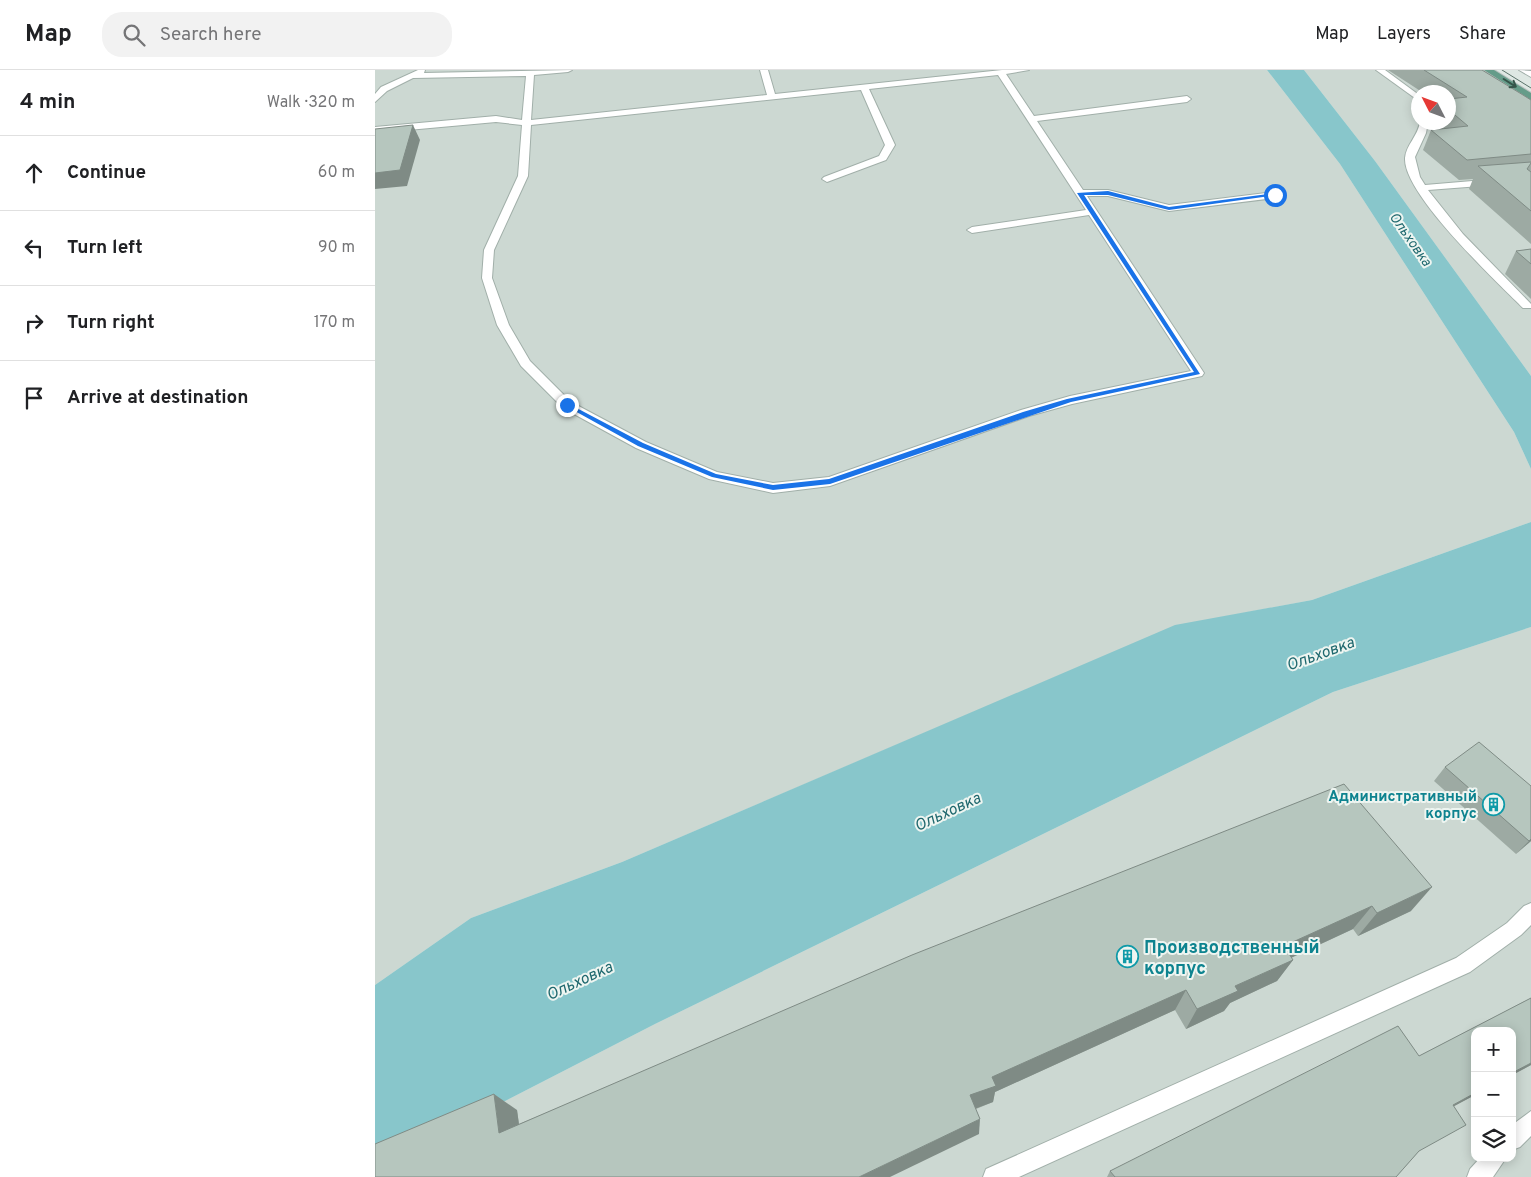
<!DOCTYPE html>
<meta charset="utf-8">
<style>
:root{--surface:#fff;--page:#f2f2f2;--text:#202124;--muted:#757577;--line:#e0e0e0}
body{margin:0;font-family:Overpass,sans-serif;background:var(--page);color:var(--text)}
.controls{position:absolute;right:15px;bottom:15px;display:grid;overflow:hidden;border-radius:10px;box-shadow:0 2px 12px #0003}
.controls button{width:45px;height:45px;display:grid;place-items:center;padding:0;border:0;border-bottom:1px solid var(--line);background:var(--surface);color:var(--text);font:25px sans-serif}
.compass{position:absolute;left:1036px;top:15px;width:45px;height:45px;border-radius:50%;background:var(--surface);box-shadow:0 2px 12px #0003;rotate:312deg}
.stop{position:absolute;width:15px;height:15px;margin:-11px;border:4px solid #1a73e8;border-radius:50%;background:#fff}
.stop.end{background:#1a73e8;border-color:#fff;box-shadow:0 1px 5px #0008}
.list{margin:0;padding:0;list-style:none}
h2{display:flex;justify-content:space-between;align-items:center;height:65px;margin:0;padding:0 20px;font-size:21px}
h2 small{font-size:16px;font-weight:400;color:var(--muted)}
.list li{display:grid;grid-template-columns:32px 1fr auto;gap:15px;align-items:center;box-sizing:border-box;height:75px;padding:0 20px;border-top:1px solid var(--line)}
.list b{display:block;font-size:19px;white-space:nowrap}
.list em{font-size:16px;font-style:normal;color:var(--muted)}
.icon{flex:none;width:28px;height:28px;fill:none;stroke:currentColor;stroke-width:2;stroke-linecap:round;stroke-linejoin:round}
.map{position:relative;flex:none;width:1156px;height:1107px;overflow:hidden}
header{display:flex;align-items:center;gap:30px;box-sizing:border-box;height:70px;padding:0 25px;background:var(--surface);border-bottom:1px solid var(--line)}
header strong{font-size:24px}
nav{display:flex;gap:28px;margin-inline-start:auto;font-size:18px}
.search{width:350px;height:45px;background:var(--page);display:flex;align-items:center;gap:12px;box-sizing:border-box;padding:0 18px;border-radius:20px;color:var(--muted);font-size:19px}
main{display:flex}
aside{flex:1;background:var(--surface)}
.map>svg:first-child{display:block}
.built{fill:#ccd8d2;fill-rule:evenodd}
.water{fill:#88c6cb}
.lines{fill:none;stroke-linecap:round;stroke-linejoin:round}
.minor-casing{stroke:#a1afa9;stroke-width:2}
.major-casing{stroke:#bcc3c1;stroke-width:2}
.minor{fill:#fff;fill-rule:evenodd}
.major{fill:#659c89;fill-rule:evenodd}
.tram{stroke:#5a736a;stroke-width:1}
.wall{fill:#9daaa3}
.shaded-wall{fill:#7f8b85}
.building{fill:#b6c6be;stroke:#7f8b85}
.oneway{stroke:#35554a}
.route{fill:#1a73e8}
.labels{text-anchor:middle;stroke-width:4;stroke-linejoin:round;paint-order:stroke}
.far-water-label{font-size:14px;font-style:italic;fill:#1f686e;stroke:#eef5f1}
.culture-label{font-size:15px;font-weight:bold;fill:#0d838f;stroke:#eef5f1;text-anchor:end}
.water-label{font-size:16px;font-style:italic;fill:#1f686e;stroke:#eef5f1}
.near-culture-label{font-size:18px;font-weight:bold;fill:#0d838f;stroke:#eef5f1;text-anchor:start}
</style>
<header>
<strong>Map</strong>
<div class="search"><svg class="icon" aria-label="search" viewBox="0 0 24 24"><circle cx="10" cy="10" r="6"/><path d="M15 15l6 6"/></svg>Search here</div>
<nav><a>Map</a><a>Layers</a><a>Share</a></nav>
</header>
<main>
<aside>
<h2>4 min<small>Walk · 320 m</small></h2>
<ul class="list">
<li><svg class="icon" aria-label="ahead" viewBox="0 0 24 24"><path d="M12 20V5M6 11l6-6 6 6"/></svg><div><b>Continue</b></div><em>60 m</em></li>
<li><svg class="icon" aria-label="left" viewBox="0 0 24 24"><path d="M17 20v-9H6M10 6l-5 5 5 5"/></svg><div><b>Turn left</b></div><em>90 m</em></li>
<li><svg class="icon" aria-label="right" viewBox="0 0 24 24"><path d="M7 20v-9h11M14 6l5 5-5 5"/></svg><div><b>Turn right</b></div><em>170 m</em></li>
<li><svg class="icon" aria-label="arrive" viewBox="0 0 24 24"><path d="M6 21V4h12l-3 4 3 4H6"/></svg><div><b>Arrive at destination</b></div></li>
</ul>
</aside>
<div class="map">
<svg width="1156" height="1107" viewBox="0 0 1156 1107">
<rect width="100%" height="100%" fill="#dee8e3"/>
<g class="built">
<polygon points="0,0 892,0 965,94 1139,362 1156,399 1156,452 937,530 800,556 247,792 96,848 0,915"/>
<path d="M 929,0 L 1081,0 L 1156,47 L 1156,306 L 1000,91 ZM 1044,22 L 1074,22 L 1074,52 L 1044,52 Z"/>
<path d="M 1156,557 L 1156,1107 L 0,1107 L 0,1098 L 280,954 L 958,622 ZM 1100,961 L 1137,961 L 1137,1088 L 1100,1088 Z"/>
</g>
<g class="water">
<polygon points="892,0 929,0 1000,91 1156,306 1156,399 1139,362 965,94"/>
<polygon points="1156,452 1156,557 958,622 280,954 0,1098 0,915 96,848 247,792 800,555 937,530"/>
</g>
<g class="lines">
<defs>
<g id="minor">
<path d="M 43,0 L 50,0 L 49,3 L 197,0 L 193,2 L 159,5 L 156,50 L 392,25 L 385,0 L 393,0 L 400,24 L 627,0 L 654,0 L 631,4 L 659,46 L 812,26 L 816,29 L 812,32 L 662,51 L 708,120 L 733,120 L 794,135 L 900,122 L 905,125 L 900,128 L 794,141 L 733,126 L 712,126 L 829,303 L 827,306 L 697,334 L 654,346 L 455,416 L 398,423 L 334,409 L 261,378 L 188,338 L 146,296 L 122,255 L 107,208 L 109,180 L 143,106 L 147,55 L 121,52 L 0,63 L 0,57 L 121,46 L 147,50 L 151,6 L 38,8 L 12,21 L 0,32 L 0,24 L 6,17 ZM 623,5 L 711,140 L 597,157 L 592,160 L 597,163 L 714,145 L 816,301 L 695,326 L 646,340 L 454,407 L 398,413 L 342,402 L 271,372 L 196,332 L 155,291 L 134,255 L 117,208 L 119,180 L 153,106 L 156,55 L 486,20 L 510,75 L 504,86 L 449,107 L 447,109 L 452,112 L 511,90 L 520,75 L 494,19 Z"/>
<polygon points="1001,0 1010,0 1044,25 1044,31"/>
<polygon points="1144,0 1156,1 1156,7"/>
<path d="M 1045,52 L 1053,52 L 1051,63 L 1040,87 L 1045,107 L 1050,115 L 1156,106 L 1156,112 L 1053,120 L 1088,164 L 1156,234 L 1156,238 L 1148,238 C 1122,212 1028,124 1030,88 C 1031,75 1043,66 1045,52 Z"/>
<polygon points="1156,833 1156,855 1146,865 1095,902 644,1107 608,1107 611,1099 1081,888 1132,853 1149,836"/>
<polygon points="1156,1041 1156,1066 1145,1077 1137,1080 1137,1055"/>
<polygon points="1105,1088 1131,1088 1118,1107 1092,1107 1095,1099"/>
</g>
<polygon id="major" points="1109,0 1119,0 1156,23 1156,30"/>
</defs>
<use href="#minor" class="minor-casing"/>
<use href="#major" class="major-casing"/>
<use href="#minor" class="minor"/>
<use href="#major" class="major"/>
<polyline class="tram" points="1127,0 1156,18"/>
</g>
<g class="wall">
<polygon points="1013,0 1107,0 1156,30 1156,174 1094,119 1098,109 1084,110 1048,80 1056,60 1065,59 1057,52 1074,52 1074,22 1047,22"/>
<polygon points="1156,179 1156,229 1130,204 1141,181"/>
<polygon points="1070,697 1156,716 1156,771 1141,784 1059,711"/>
<polygon points="969,714 1036,841 983,866 978,859 916,888 918,890 902,911 855,933 849,941 811,959 800,940 620,1022 618,1032 601,1039 604,1064 0,1107 142,1040 144,1054"/>
<polygon points="1156,928 1156,995 1079,1036 1044,1081 1021,1107 732,1107 735,1101 1044,986"/>
</g>
<g class="shaded-wall">
<polygon points="38,55 45,70 32,116 0,119 0,103"/>
<polygon points="1156,769 1156,771 1141,784"/>
<polygon points="1057,817 1036,841 983,866 1002,843"/>
<polygon points="997,836 978,859 894,898 909,876"/>
<polygon points="918,890 902,911 855,933 849,941 811,959 822,939 860,916"/>
<polygon points="811,920 800,940 620,1022 618,1032 594,1041 595,1025 617,1007"/>
<polygon points="1156,993 1156,995 1137,1005 1137,1003"/>
<polygon points="1100,1023 1100,1025 1055,1049 1078,1035"/>
<polygon points="119,1024 142,1040 147,1077 124,1063"/>
<polygon points="605,1049 604,1064 515,1107 484,1107"/>
</g>
<g class="building">
<polygon points="1049,0 1107,0 1148,25 1156,30 1156,84 1092,90 1056,60 1093,56 1074,40 1074,29 1092,27"/>
<polygon points="38,55 25,100 0,103 0,59"/>
<polygon points="1156,92 1156,93 1152,99 1156,102 1156,141 1103,96"/>
<polygon points="1156,179 1156,194 1141,181"/>
<polygon points="1104,672 1156,716 1156,769 1154,771 1070,697"/>
<polygon points="969,714 1057,817 1002,843 997,836 909,876 918,890 860,916 863,921 822,939 811,920 617,1007 621,1016 595,1025 605,1049 484,1107 0,1107 0,1074 119,1024 124,1063 537,885"/>
<polygon points="1156,928 1156,993 1137,1003 1137,961 1100,961 1100,1023 1078,1035 1091,1055 1044,1081 1021,1107 740,1107 735,1101 1023,956 1044,986"/>
</g>
<defs><path id="oneway-shaft" d="M-6 0H5M1.5-3L5.5 0L1.5 3" fill="none" stroke-width="1.6" stroke-linecap="round" stroke-linejoin="round" transform="scale(1.25)"/></defs>
<use class="oneway" href="#oneway-shaft" transform="translate(1135 13) rotate(32)"/>
<polygon class="route" points="733,121 794,137 900,123 902,125 794,140 733,125 709,125 825,304 696,332 455,414 398,420 337,407 263,376 189,335 194,334 268,373 341,404 398,415 454,409 648,342 692,329 819,302 702,123"/>
<defs>
<symbol id="building-ring" viewBox="-11 -11 22 22"><circle r="9.5" fill="#eef5f1" stroke="#0f9aa8" stroke-width="1.5"/><path d="M-4-6H4V6H1V3H-1V6H-4ZM-2.5-4.3h1.7v1.8h-1.7ZM.8-4.3h1.7v1.8H.8ZM-2.5-1h1.7V.8h-1.7ZM.8-1h1.7V.8H.8Z" fill="#0f9aa8"/></symbol>
</defs>
<g fill-rule="evenodd">
<use href="#building-ring" x="1106" y="722" width="25" height="25"/>
<use href="#building-ring" x="740" y="874" width="25" height="25"/>
</g>
<g class="labels">
<g class="far-water-label">
<text transform="translate(1036 169) rotate(55)" y="5">Ольховка</text>
</g>
<g class="culture-label">
<text x="1102" y="731">Административный<tspan x="1102" dy="17">корпус</tspan></text>
</g>
<g class="water-label">
<text transform="translate(945 583) rotate(-20)" y="6">Ольховка</text>
<text transform="translate(572 741) rotate(-25)" y="6">Ольховка</text>
<text transform="translate(204 910) rotate(-25)" y="6">Ольховка</text>
</g>
<g class="near-culture-label">
<text x="769" y="883">Производственный<tspan x="769" dy="21">корпус</tspan></text>
</g>
</g>
</svg>
<div class="controls">
<button>+</button>
<button>−</button>
<button><svg class="icon" aria-label="layers" viewBox="0 0 24 24"><path d="M12 4l9 5-9 5-9-5zM3 14l9 5 9-5"/></svg></button>
</div>
<svg class="compass" viewBox="-18 -18 36 36"><path d="M0-13l5 13h-10z" fill="#e53935"/><path d="M0 13l5-13h-10z" fill="#757577"/></svg>
<div class="stop" style="left:900px;top:125px"></div>
<div class="stop end" style="left:192px;top:335px"></div>
</div>
</main>
